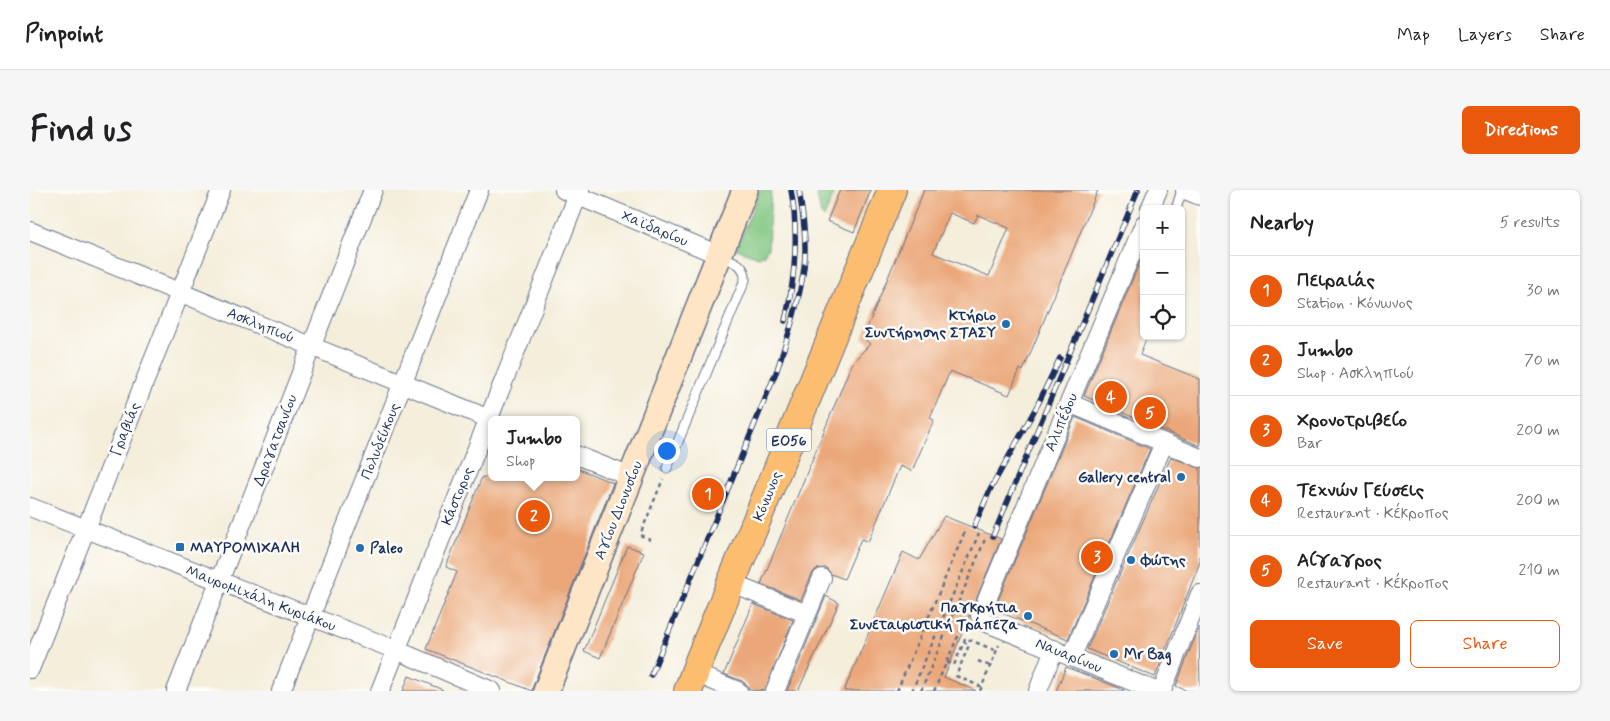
<!DOCTYPE html>
<meta charset="utf-8">
<style>
:root{--surface:#fff;--page:#f6f6f6;--text:#202124;--muted:#757577;--line:#e0e0e0;--accent:#ea580c}
body{margin:0;font-family:Mynerve,sans-serif;background:var(--page);color:var(--text)}
.controls{position:absolute;right:15px;top:15px;display:grid;overflow:hidden;border-radius:8px;box-shadow:0 1px 4px #0004}
.controls button{width:45px;height:45px;display:grid;place-items:center;padding:0;border:0;border-bottom:1px solid var(--line);background:var(--surface);color:var(--text);font:25px sans-serif}
.you{position:absolute;left:636px;top:260px;width:18px;height:18px;margin:-12px;border:4px solid #fff;border-radius:50%;background:#1a73e8;box-shadow:0 0 0 8px #1a73e833}
.badge{display:grid;place-items:center;width:32px;height:32px;border-radius:50%;background:var(--accent);color:#fff;font-size:16px;font-weight:700}
.pin{position:absolute;translate:-50% -50%;border:2px solid #fff;box-shadow:0 1px 5px #0006}
.popup{position:absolute;left:458px;top:226px;width:92px;height:65px;box-sizing:border-box;display:grid;place-content:center;border-radius:8px;background:var(--surface);filter:drop-shadow(0 1px 4px #0005);font-size:16px;white-space:nowrap;color:var(--muted)}
.popup b{font-size:19px;color:var(--text)}
.popup::after{content:'';position:absolute;left:50%;top:100%;margin-left:-10px;border:10px solid transparent;border-top-color:var(--surface)}
.list{margin:0;padding:0;list-style:none}
h2{display:flex;justify-content:space-between;align-items:center;height:65px;margin:0;padding:0 20px;font-size:21px}
h2 small{font-size:16px;font-weight:400;color:var(--muted)}
.list li{display:grid;grid-template-columns:32px 1fr auto;gap:15px;align-items:center;box-sizing:border-box;height:70px;padding:0 20px;border-top:1px solid var(--line)}
.list b{display:block;font-size:19px;white-space:nowrap}
.list p{margin:0;font-size:16px;white-space:nowrap;color:var(--muted)}
.list em{font-size:16px;font-style:normal;color:var(--muted)}
.actions{display:flex;gap:10px;padding:15px 20px}
.actions a{flex:1;padding:11px 0;border:1px solid var(--accent);border-radius:8px;text-align:center;font-size:18px;color:var(--accent)}
.actions .main{background:var(--accent);color:#fff}
.icon{flex:none;width:28px;height:28px;fill:none;stroke:currentColor;stroke-width:2;stroke-linecap:round;stroke-linejoin:round}
.map{position:relative;flex:none;width:1170px;height:501px;overflow:hidden;border-radius:8px}
header{display:flex;align-items:center;gap:30px;box-sizing:border-box;height:70px;padding:0 25px;background:var(--surface);border-bottom:1px solid var(--line)}
header strong{font-size:24px}
nav{display:flex;gap:28px;margin-inline-start:auto;font-size:18px}
.intro{display:flex;align-items:center;justify-content:space-between;box-sizing:border-box;height:120px;padding:0 30px}
h1{margin:0;font-size:35px}
.button{padding:12px 22px;border-radius:8px;background:var(--accent);color:#fff;font-size:18px;font-weight:700}
main{display:flex;gap:30px;padding:0 30px}
aside{flex:1;background:var(--surface);border-radius:8px;box-shadow:0 1px 4px #0004}
.map>svg:first-child{display:block}
.green{fill:#83c883;stroke:#4f7c70}
.park{fill:url(#park-dots);stroke:#4f7c70}
.building{fill:#eba779;fill-rule:evenodd}
.lines{fill:none;stroke-linecap:round;stroke-linejoin:round}
.service-casing{stroke:#67728a;stroke-width:11}
.minor-casing{stroke:#67728a;stroke-width:20}
.secondary-casing{stroke:#67728a;stroke-width:28}
.primary-casing{stroke:#67728a;stroke-width:30}
.path{stroke:#67728a;stroke-width:2.5;stroke-dasharray:4 4;stroke-linecap:butt}
.service{stroke:#fff;stroke-width:9}
.minor{stroke:#fff;stroke-width:18}
.secondary{stroke:#fee5c5;stroke-width:25}
.primary{stroke:#fcbd6f;stroke-width:28}
.rail-casing{stroke:#1b2f5e;stroke-width:5.5}
.rail{stroke:#fdfcf7;stroke-width:4;stroke-dasharray:11;stroke-linecap:butt}
.poi-dot{fill:#1f6fb2;stroke:#fdfcf7;stroke-width:2}
.labels{text-anchor:middle;stroke-width:5;stroke-linejoin:round;paint-order:stroke}
.shield{fill:#fdfcf7;stroke:#5f6c8c;stroke-width:1}
.shield-label{font-size:14px;font-weight:bold;fill:#1b2f5e}
.street-label{font-size:15px;fill:#1b2f5e;stroke:#fdfcf7}
.poi-label{font-size:15px;font-weight:bold;fill:#1b2f5e;stroke:#fdfcf7;text-anchor:start}
</style>
<header>
<strong>Pinpoint</strong>
<nav><a>Map</a><a>Layers</a><a>Share</a></nav>
</header>
<div class="intro"><h1>Find us</h1><a class="button">Directions</a></div>
<main>
<div class="map">
<svg width="1170" height="501" viewBox="0 0 1170 501">
<defs>
<pattern id="park-dots" width="8" height="8" patternUnits="userSpaceOnUse" patternTransform="scale(1.25)"><rect width="8" height="8" fill="#83c883"/><path d="M2 2h.1M6 6h.1" fill="none" stroke="#6aa36e" stroke-width="1.8" stroke-linecap="round"/></pattern>
</defs>
<rect width="100%" height="100%" fill="#fdfcf7"/>
<filter id="ink" filterUnits="userSpaceOnUse"><feTurbulence type="fractalNoise" baseFrequency=".02" numOctaves="2"/><feDisplacementMap in="SourceGraphic" scale="10" xChannelSelector="R" yChannelSelector="G"/><feConvolveMatrix kernelMatrix="1 2 1 2 8 2 1 2 1" color-interpolation-filters="sRGB"/></filter>
<filter id="wash" filterUnits="userSpaceOnUse"><feTurbulence type="fractalNoise" baseFrequency=".0096" numOctaves="4" result="noise"/><feDisplacementMap in="SourceGraphic" scale="20" xChannelSelector="R" yChannelSelector="G"/><feGaussianBlur stdDeviation="1.12" result="paint"/><feColorMatrix in="noise" values="0 0 0 0 0 0 0 0 0 0 0 0 0 0 0 0 0 1.4 0 .05"/><feComposite in="paint" operator="in"/></filter>
<g filter="url(#wash)">
<rect width="100%" height="100%" fill="#f4eedb"/>
<polygon class="green" points="730,0 741,0 738,58 734,65 728,67 706,59"/>
<polygon class="park" points="786,0 806,0 794,28 791,25"/>
<g id="blocks">
<g class="building">
<polygon points="810,0 841,0 824,42 797,31"/>
<path d="M 894,0 L 1068,0 L 993,181 L 990,179 L 979,205 L 920,181 L 900,228 L 904,230 L 882,281 L 870,276 L 838,352 L 831,349 L 814,389 L 801,384 L 796,378 L 786,379 L 782,384 L 771,410 L 731,394 L 822,173 L 840,154 L 833,148 ZM 920,23 L 944,33 L 948,25 L 979,38 L 959,86 L 903,63 Z"/>
<polygon points="1114,62 1114,146 1117,146 1110,165 1170,189 1170,256 1054,206"/>
<polygon points="1045,227 1120,259 1038,449 964,420"/>
<polygon points="1141,267 1170,278 1170,372 1125,487 1057,459"/>
<polygon points="546,278 583,293 503,496 502,501 396,459 427,382 416,377 452,287 546,287"/>
<polygon points="914,326 971,349 914,487 946,501 814,501 873,362 889,370"/>
<polygon points="597,356 614,362 570,468 554,461"/>
<polygon points="796,406 809,413 768,501 757,501"/>
<polygon points="723,414 763,430 735,501 719,500 717,495 712,491 694,484"/>
<polygon points="1169,437 1170,501 1157,501 1146,496"/>
<polygon points="1036,477 1094,500 1094,501 1026,501"/>
<polygon points="379,486 413,500 413,501 373,501"/>
</g>
</g>
</g>
<g filter="url(#ink)">
<use href="#blocks" fill-opacity="0" stroke="#67728a" stroke-width="1"/>
<g class="lines">
<defs>
<g id="service">
<polyline points="1146,19 1152,0"/>
<path d="M 637,278 L 715,90 C 716,74 703,71 690,66"/>
</g>
<g id="minor">
<polyline points="534,0 689,65"/>
<polyline points="1155,0 1170,6"/>
<polyline points="1120,19 1128,0"/>
<polyline points="1114,34 950,426 952,431 1126,501"/>
<polyline points="0,41 462,230"/>
<polyline points="1039,213 1170,268"/>
<polyline points="546,265 601,287"/>
<polyline points="0,317 366,460 462,501"/>
<polyline points="715,399 777,424"/>
<polyline points="1042,466 1134,253"/>
<polyline points="0,479 191,0"/>
<polyline points="679,489 708,501"/>
<polyline points="146,501 343,0"/>
<polyline points="251,501 449,0"/>
<polyline points="350,501 550,0"/>
<polyline points="745,501 792,388"/>
<polyline points="1008,501 1024,459"/>
<polyline points="1132,501 1170,404"/>
</g>
<polyline id="secondary" points="516,501 715,0"/>
<polyline id="primary" points="658,501 669,471 862,0"/>
</defs>
<use href="#service" class="service-casing"/>
<use href="#minor" class="minor-casing"/>
<use href="#secondary" class="secondary-casing"/>
<use href="#primary" class="primary-casing"/>
<g class="path">
<polyline points="621,350 610,345 633,289"/>
<polyline points="934,452 935,448 967,461"/>
<polyline points="948,471 960,476"/>
<polyline points="917,472 924,475 934,452 939,455 926,486 952,497"/>
<polyline points="867,501 936,339"/>
<polyline points="882,501 949,343"/>
<polyline points="891,501 956,347"/>
<polyline points="904,501 935,430"/>
<polyline points="950,501 969,455"/>
</g>
<use href="#service" class="service"/>
<use href="#minor" class="minor"/>
<use href="#secondary" class="secondary"/>
<use href="#primary" class="primary"/>
<defs>
<g id="rail">
<path d="M 755,131 C 765,89 769,44 761,0"/>
<polyline points="944,337 960,300 1008,214 1030,168"/>
<polyline points="963,346 1108,0"/>
<path d="M 621,485 L 747,180 C 758,146 769,113 774,78 C 777,52 773,25 769,0"/>
</g>
</defs>
<use href="#rail" class="rail-casing"/>
<use href="#rail" class="rail"/>
</g>
</g>
<g class="poi-dot">
<circle cx="976" cy="134" r="5"/>
<circle cx="1151" cy="287" r="5"/>
<rect x="145" y="352" width="10" height="10" rx="2.5"/>
<circle cx="330" cy="358" r="5"/>
<circle cx="1101" cy="370" r="5"/>
<circle cx="998" cy="426" r="5"/>
<circle cx="1084" cy="464" r="5"/>
</g>
<g class="labels">
<rect class="shield" x="736.5" y="238.5" width="45" height="23" rx="4"/>
<g class="shield-label">
<text x="759" y="255">ΕΟ56</text>
</g>
<g class="street-label">
<text transform="translate(625 38) rotate(23)" y="5">Χαϊδαρίου</text>
<text transform="translate(231 135) rotate(22)" y="5">Ασκληπιού</text>
<text transform="translate(1031 232) rotate(-67)" y="5">Αλιπέδου</text>
<text transform="translate(95 239) rotate(-68)" y="5">Γραβιάς</text>
<text transform="translate(245 250) rotate(-69)" y="5">Δραγατσανίου</text>
<text transform="translate(350 251) rotate(-68)" y="5">Πολυδεύκους</text>
<text transform="translate(427 306) rotate(-68)" y="5">Κάστορος</text>
<text transform="translate(737 306) rotate(-68)" y="5">Κόνωνος</text>
<text transform="translate(588 320) rotate(-68)" y="5">Αγίου Διονυσίου</text>
<text transform="translate(231 408) rotate(21)" y="5">Μαυρομιχάλη Κυριάκου</text>
<text transform="translate(1039 465) rotate(22)" y="5">Ναυαρίνου</text>
</g>
<g class="poi-label">
<text x="966" y="130" text-anchor="end">Κτήριο<tspan x="966" dy="17">Συντήρησης ΣΤΑΣΥ</tspan></text>
<text x="1141" y="292" text-anchor="end">Gallery central</text>
<text x="160" y="362">ΜΑΥΡΟΜΙΧΑΛΗ</text>
<text x="340" y="363">Paleo</text>
<text x="1111" y="375">Φώτης</text>
<text x="988" y="422" text-anchor="end">Παγκρήτια<tspan x="988" dy="17">Συνεταιριστική Τράπεζα</tspan></text>
<text x="1094" y="469">Mr Bag</text>
</g>
</g>
</svg>
<div class="controls">
<button>+</button>
<button>−</button>
<button><svg class="icon" aria-label="locate" viewBox="0 0 24 24"><circle cx="12" cy="12" r="6"/><path d="M12 2v4M12 18v4M2 12h4M18 12h4"/></svg></button>
</div>
<div class="you"></div>
<div class="pin badge" style="left:678px;top:304px">1</div>
<div class="pin badge" style="left:504px;top:326px">2</div>
<div class="popup"><b>Jumbo</b>Shop</div>
<div class="pin badge" style="left:1067px;top:367px">3</div>
<div class="pin badge" style="left:1081px;top:207px">4</div>
<div class="pin badge" style="left:1120px;top:223px">5</div>
</div>
<aside>
<h2>Nearby<small>5 results</small></h2>
<ul class="list">
<li><span class="badge">1</span><div><b>Πειραιάς</b><p>Station · Κόνωνος</p></div><em>30 m</em></li>
<li><span class="badge">2</span><div><b>Jumbo</b><p>Shop · Ασκληπιού</p></div><em>70 m</em></li>
<li><span class="badge">3</span><div><b>Χρονοτριβείο</b><p>Bar</p></div><em>200 m</em></li>
<li><span class="badge">4</span><div><b>Τεχνών Γεύσεις</b><p>Restaurant · Κέκροπος</p></div><em>200 m</em></li>
<li><span class="badge">5</span><div><b>Αίγαγρος</b><p>Restaurant · Κέκροπος</p></div><em>210 m</em></li>
</ul>
<div class="actions"><a class="main">Save</a><a>Share</a></div>
</aside>
</main>
